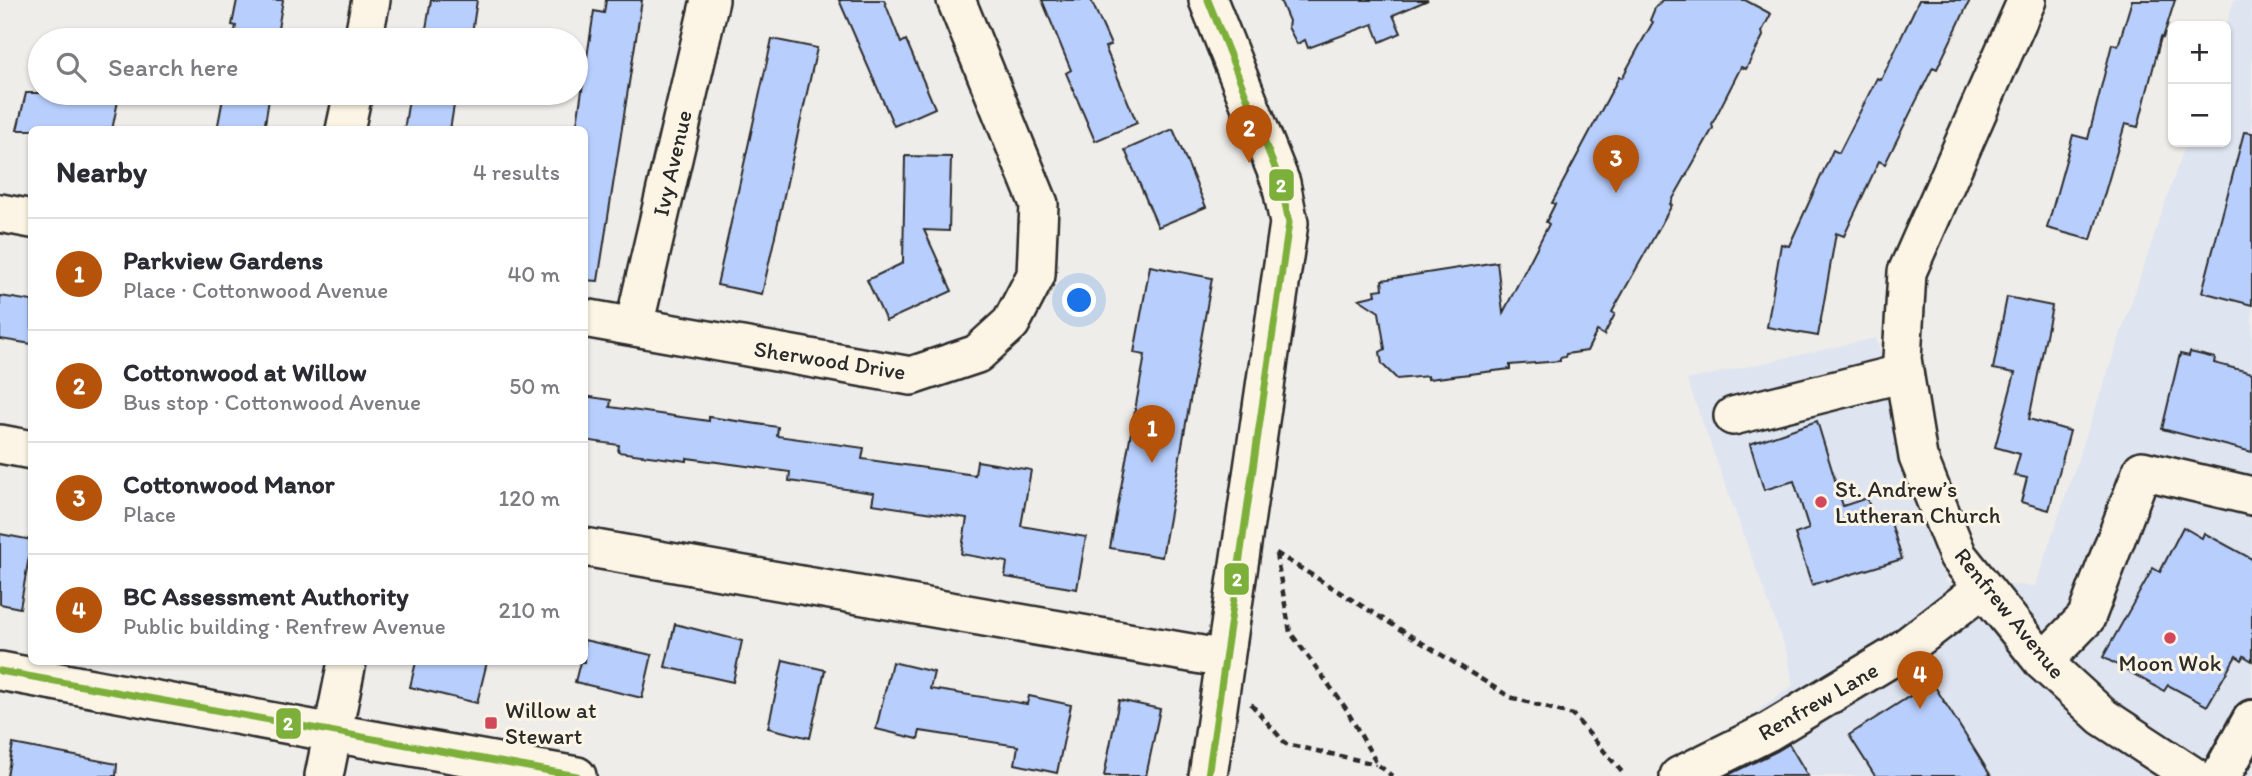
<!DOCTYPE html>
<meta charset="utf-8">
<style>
:root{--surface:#fff;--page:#f7f7f7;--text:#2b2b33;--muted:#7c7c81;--line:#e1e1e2;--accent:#b45309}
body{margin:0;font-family:Itim,sans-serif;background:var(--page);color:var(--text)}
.controls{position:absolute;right:21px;top:21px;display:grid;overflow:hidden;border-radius:10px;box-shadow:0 2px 5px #0004}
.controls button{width:63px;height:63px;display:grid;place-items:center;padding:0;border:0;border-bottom:2px solid var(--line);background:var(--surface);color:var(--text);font:35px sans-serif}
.you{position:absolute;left:1080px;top:301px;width:24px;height:24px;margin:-18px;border:5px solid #fff;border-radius:50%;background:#1a73e8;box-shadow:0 0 0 10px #1a73e833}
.badge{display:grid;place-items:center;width:46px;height:46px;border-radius:50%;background:var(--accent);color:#fff;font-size:23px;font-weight:700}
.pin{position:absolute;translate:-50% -58px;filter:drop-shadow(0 2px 4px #0008)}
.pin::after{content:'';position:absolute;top:37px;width:24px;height:21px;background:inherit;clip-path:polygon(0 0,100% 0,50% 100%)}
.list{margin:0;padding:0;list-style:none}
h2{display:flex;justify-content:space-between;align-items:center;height:91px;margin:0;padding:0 28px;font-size:30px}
h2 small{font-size:23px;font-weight:400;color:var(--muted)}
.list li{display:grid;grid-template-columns:46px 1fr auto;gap:21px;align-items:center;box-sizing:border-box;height:112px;padding:0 28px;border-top:2px solid var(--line)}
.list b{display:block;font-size:26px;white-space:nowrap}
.list p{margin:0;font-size:23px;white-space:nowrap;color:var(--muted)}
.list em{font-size:23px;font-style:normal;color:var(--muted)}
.icon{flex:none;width:38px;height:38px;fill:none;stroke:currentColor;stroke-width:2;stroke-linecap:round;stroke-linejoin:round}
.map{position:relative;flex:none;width:2252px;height:776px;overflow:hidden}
.search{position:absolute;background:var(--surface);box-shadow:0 2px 5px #0004;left:28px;top:28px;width:560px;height:77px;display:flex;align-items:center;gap:18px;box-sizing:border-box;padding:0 24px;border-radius:38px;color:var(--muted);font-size:26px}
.panel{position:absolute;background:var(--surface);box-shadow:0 2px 5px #0004;left:28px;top:126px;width:560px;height:539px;border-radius:10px}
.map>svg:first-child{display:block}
.built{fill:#dee4f0}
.building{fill:#b8cffe;stroke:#2b2b2b;stroke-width:2}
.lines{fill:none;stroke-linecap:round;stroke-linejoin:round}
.minor-casing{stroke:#2b2b2b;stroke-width:42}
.major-casing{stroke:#2b2b2b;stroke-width:44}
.path{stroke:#2b2b2b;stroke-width:4.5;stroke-dasharray:7 5;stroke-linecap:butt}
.minor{stroke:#fcf5e5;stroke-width:37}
.major{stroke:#fcf5e5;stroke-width:38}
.bus-1-casing{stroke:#fcf5e5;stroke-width:12}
.bus-1{stroke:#7daf3b;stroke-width:7}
.poi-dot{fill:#d1495b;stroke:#fcf5e5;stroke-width:2.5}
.labels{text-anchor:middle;stroke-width:6;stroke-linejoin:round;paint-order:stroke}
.street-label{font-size:23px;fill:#2b2b2b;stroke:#fcf5e5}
.poi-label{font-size:23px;fill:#2b2b2b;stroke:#fcf5e5;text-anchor:start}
.line-badge{stroke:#fcf5e5;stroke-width:2.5}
.badge-label{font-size:19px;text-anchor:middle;font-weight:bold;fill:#fff}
</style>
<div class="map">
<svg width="2252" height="776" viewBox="0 0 2252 776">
<rect width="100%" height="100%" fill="#eeedea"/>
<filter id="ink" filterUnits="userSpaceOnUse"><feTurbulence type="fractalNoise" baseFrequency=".0143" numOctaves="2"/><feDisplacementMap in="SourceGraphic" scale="14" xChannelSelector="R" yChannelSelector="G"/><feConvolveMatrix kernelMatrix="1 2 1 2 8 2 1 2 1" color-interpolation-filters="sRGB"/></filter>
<g filter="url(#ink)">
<polygon class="built" points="2234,0 2252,0 2252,776 1670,776 1793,685 1788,656 1687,380 1876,338 1947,583 2035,586 2186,142 2226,142 2226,26"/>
<g class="building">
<polygon points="237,0 283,0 276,40 233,40 236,26 232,25"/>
<polygon points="431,0 477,0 471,40 424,40"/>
<polygon points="606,0 642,0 598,281 584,280 584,130 576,130 594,11 604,13"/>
<polygon points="839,0 884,0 901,43 906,40 935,108 894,126"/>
<polygon points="1042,0 1091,0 1111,45 1105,47 1137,123 1095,141 1066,73 1071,70"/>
<polygon points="1280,0 1428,0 1393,15 1401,33 1380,42 1373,24 1308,48 1305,40 1297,44 1288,27 1289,21"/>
<polygon points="1662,0 1745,0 1771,14 1762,31 1763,36 1746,69 1741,67 1712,124 1713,128 1670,204 1672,205 1612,312 1615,314 1604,335 1597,331 1587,351 1566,354 1565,357 1560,358 1560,361 1510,365 1510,369 1428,379 1428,376 1397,379 1382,364 1380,352 1385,349 1379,312 1359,299 1376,295 1375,290 1383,289 1382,280 1497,262 1503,313 1549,224 1546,222 1555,204 1552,203 1619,77 1622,78 1641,43 1653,22 1650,20 1655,8"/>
<polygon points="1919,0 1970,0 1937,69 1933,67 1885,164 1879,161 1844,236 1836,233 1818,336 1767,327 1781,244 1789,246 1833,150 1839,153 1877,78 1881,80"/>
<polygon points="2132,0 2175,0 2163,38 2161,37 2138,127 2125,124 2091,240 2047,228 2073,135 2088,139 2112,44 2118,46"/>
<polygon points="772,39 817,48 762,294 717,285"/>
<polygon points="26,93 82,93 118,101 112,130 17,130"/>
<polygon points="224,93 270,93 264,130 217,130"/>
<polygon points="410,93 456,93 450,130 404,130"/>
<polygon points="1173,129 1206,207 1158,227 1125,150"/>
<polygon points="2244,132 2252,133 2252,305 2202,292"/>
<polygon points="905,156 951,157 949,231 924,230 952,291 886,321 867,280 903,263"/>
<polygon points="1150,266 1212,278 1162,557 1110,548 1145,355 1134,353"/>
<polygon points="0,296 32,301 32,344 0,339"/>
<polygon points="2007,297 2052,306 2029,419 2070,431 2049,510 2021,502 2027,478 2014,475 2020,454 1995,447 2015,373 1993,369"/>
<polygon points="2190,352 2215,358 2214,363 2252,373 2252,452 2162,429 2180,354 2189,356"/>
<polygon points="584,396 611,400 610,407 709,421 709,417 778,427 777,436 864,448 862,459 975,475 977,461 1031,470 1021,526 1086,537 1077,589 1005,577 1007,562 961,554 967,518 872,504 874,493 789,481 790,472 687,458 687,461 618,452 619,445 584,440"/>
<polygon points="1817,421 1843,506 1867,498 1874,521 1889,516 1902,559 1826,582 1826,580 1812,585 1795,534 1809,529 1794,481 1764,490 1750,444"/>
<polygon points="2183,527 2202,538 2204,533 2252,559 2252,661 2244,656 2242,660 2236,656 2207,706 2168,685 2164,691 2103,657 2153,568 2160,572"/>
<polygon points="0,534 32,540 20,608 0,604"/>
<polygon points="675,624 742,641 733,682 665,667"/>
<polygon points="584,640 652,655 642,698 575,682 580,662 584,662"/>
<polygon points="783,660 825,670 810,738 768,728"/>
<polygon points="416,662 487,662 477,703 410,687"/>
<polygon points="892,662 934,672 930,689 1027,704 1029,696 1071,705 1057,773 1015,764 1018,746 920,731 918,739 876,729"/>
<polygon points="1932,682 1991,776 1875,776 1849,735"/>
<polygon points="1119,700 1160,709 1146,776 1104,776"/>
<polygon points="13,744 117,764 116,776 7,776"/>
<polygon points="1789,744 1808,776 1726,776 1777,751"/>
</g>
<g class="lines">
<defs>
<g id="minor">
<polyline points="2027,0 1907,272 1902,359 1918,457 1958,556 2043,662 2103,717 2193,776"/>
<polyline points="363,40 371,0"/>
<polyline points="345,130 353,93"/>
<polyline points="0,213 32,219"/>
<polyline points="584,318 911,376 977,354 1011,323 1036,275 1039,204 956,0"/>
<polyline points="634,326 710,0"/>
<polyline points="1733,416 1904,373"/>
<polyline points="0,444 32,450"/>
<polyline points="584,547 1225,659"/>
<polyline points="2043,662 2086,618 2142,470 2252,496"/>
<polyline points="0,671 333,733 577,776"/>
<polyline points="324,776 347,662"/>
<polyline points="1208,776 1289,223 1281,183 1208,0"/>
<polyline points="1679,776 1768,732 1896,655 1983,588"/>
</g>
<polyline id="major" points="2221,776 2252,720"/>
</defs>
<use href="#minor" class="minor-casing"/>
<use href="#major" class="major-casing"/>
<g class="path">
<polyline points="1276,553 1510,697 1573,715 1622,772"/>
<polyline points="1276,554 1290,632 1345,707 1377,764 1392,776"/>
<polyline points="1251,704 1286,744 1376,764"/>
</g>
<use href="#minor" class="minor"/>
<use href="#major" class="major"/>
<defs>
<g id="bus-1">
<polyline points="1208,0 1281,183 1289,223 1208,776"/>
<polyline points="0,671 577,776"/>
</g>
</defs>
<use href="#bus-1" class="bus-1-casing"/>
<use href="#bus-1" class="bus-1"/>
</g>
</g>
<g class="poi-dot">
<circle cx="1821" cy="502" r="7"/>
<circle cx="2170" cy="638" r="7"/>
<rect x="484" y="716" width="14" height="14" rx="3.5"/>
</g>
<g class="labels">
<g class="street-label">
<text transform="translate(672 163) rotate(-77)" y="8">Ivy Avenue</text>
<text transform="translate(830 360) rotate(9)" y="8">Sherwood Drive</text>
<text transform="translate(2010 613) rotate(51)" y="8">Renfrew Avenue</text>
<text transform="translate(1818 701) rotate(-30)" y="8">Renfrew Lane</text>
</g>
<g class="poi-label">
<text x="1835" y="497">St. Andrew’s<tspan x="1835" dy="26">Lutheran Church</tspan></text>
<text x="2170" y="671" text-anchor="middle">Moon Wok</text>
<text x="505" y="718">Willow at<tspan x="505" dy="26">Stewart</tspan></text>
</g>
</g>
<g class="line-badge">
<rect x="1268" y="168" width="27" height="34" rx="7" fill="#7daf3b"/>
<rect x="1223" y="562" width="27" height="34" rx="7" fill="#7daf3b"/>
<rect x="275" y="707" width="27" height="33" rx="7" fill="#7daf3b"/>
</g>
<g class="badge-label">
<text x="1281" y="192">2</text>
<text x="1237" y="586">2</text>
<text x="288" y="730">2</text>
</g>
</svg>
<div class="controls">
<button>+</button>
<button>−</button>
</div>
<div class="you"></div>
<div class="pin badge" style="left:1152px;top:463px">1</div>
<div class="pin badge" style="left:1249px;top:163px">2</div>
<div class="pin badge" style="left:1616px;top:193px">3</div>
<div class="pin badge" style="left:1920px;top:709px">4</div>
<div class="search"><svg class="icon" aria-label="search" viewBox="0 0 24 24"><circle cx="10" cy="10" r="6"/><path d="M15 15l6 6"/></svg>Search here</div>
<section class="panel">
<h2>Nearby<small>4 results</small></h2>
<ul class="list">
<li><span class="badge">1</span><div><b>Parkview Gardens</b><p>Place · Cottonwood Avenue</p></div><em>40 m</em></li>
<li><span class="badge">2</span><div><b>Cottonwood at Willow</b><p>Bus stop · Cottonwood Avenue</p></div><em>50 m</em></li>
<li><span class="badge">3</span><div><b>Cottonwood Manor</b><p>Place</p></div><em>120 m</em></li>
<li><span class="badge">4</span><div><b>BC Assessment Authority</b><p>Public building · Renfrew Avenue</p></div><em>210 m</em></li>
</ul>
</section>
</div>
